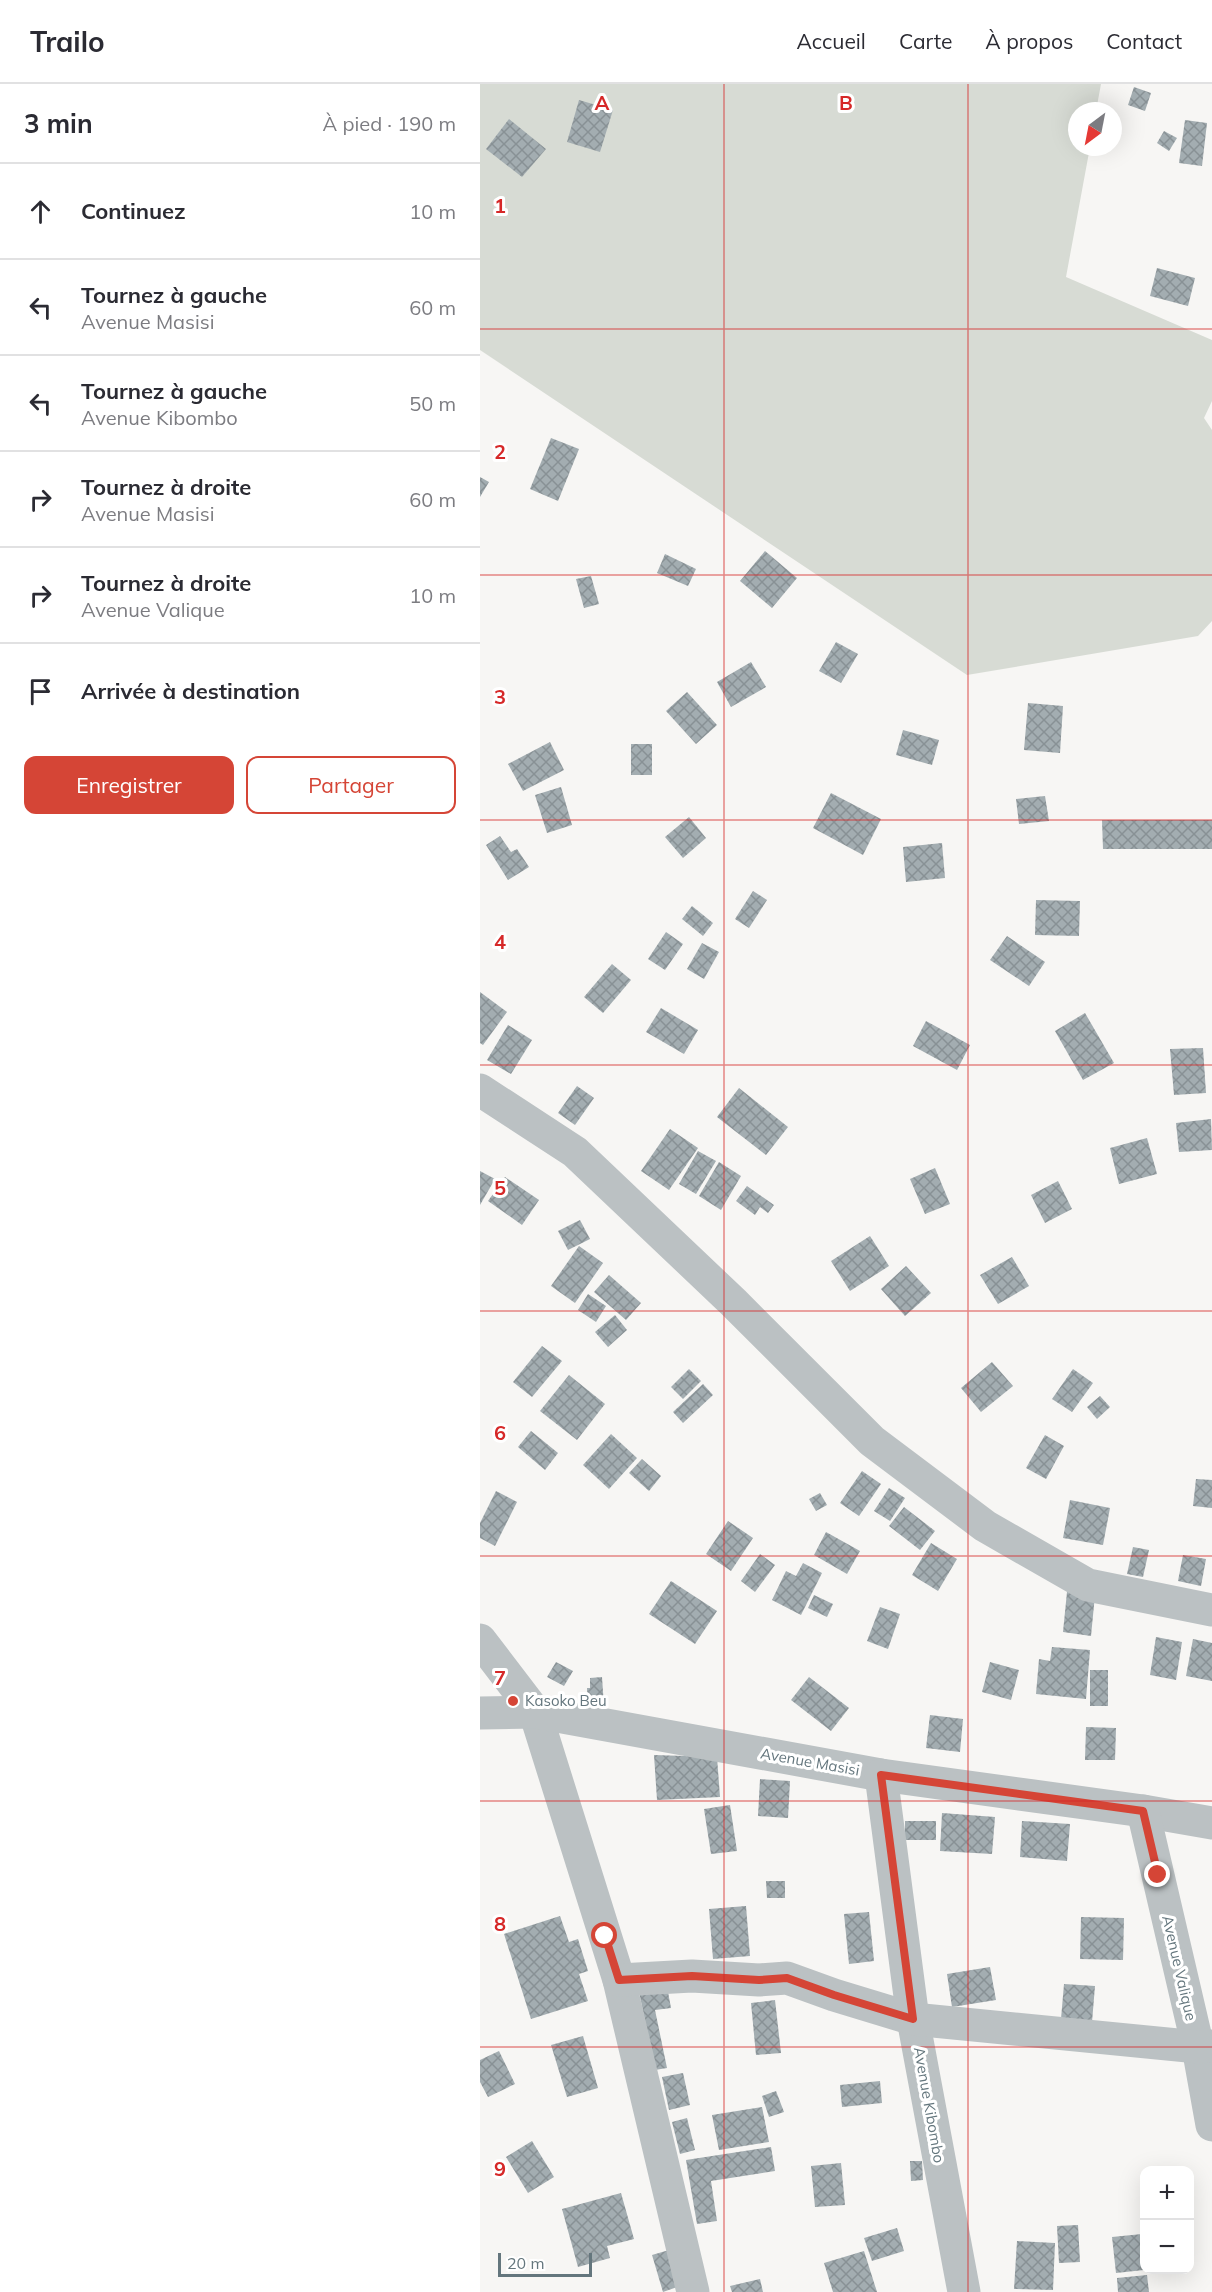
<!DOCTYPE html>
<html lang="fr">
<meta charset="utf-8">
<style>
:root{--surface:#fff;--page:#f7f7f7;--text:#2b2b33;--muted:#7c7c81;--line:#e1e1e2;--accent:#d54536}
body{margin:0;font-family:Mulish,sans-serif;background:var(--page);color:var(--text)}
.controls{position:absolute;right:18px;bottom:18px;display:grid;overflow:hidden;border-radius:12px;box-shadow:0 6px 24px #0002}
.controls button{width:54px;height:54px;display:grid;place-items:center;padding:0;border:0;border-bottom:2px solid var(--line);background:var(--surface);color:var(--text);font:30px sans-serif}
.compass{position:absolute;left:588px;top:18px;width:54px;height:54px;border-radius:50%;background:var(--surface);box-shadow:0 6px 24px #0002;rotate:212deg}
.scale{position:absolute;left:18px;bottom:15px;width:94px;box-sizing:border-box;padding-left:6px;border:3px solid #64767d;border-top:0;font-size:16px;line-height:21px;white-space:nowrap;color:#64767d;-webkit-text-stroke:4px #fff;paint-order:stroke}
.stop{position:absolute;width:18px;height:18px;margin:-14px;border:4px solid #d54536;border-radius:50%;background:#fff}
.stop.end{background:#d54536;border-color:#fff;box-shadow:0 2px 6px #0008}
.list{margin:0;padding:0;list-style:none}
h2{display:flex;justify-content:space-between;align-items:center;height:78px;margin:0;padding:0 24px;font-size:26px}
h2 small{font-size:20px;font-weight:400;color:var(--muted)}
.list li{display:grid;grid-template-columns:39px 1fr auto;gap:18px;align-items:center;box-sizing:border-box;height:96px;padding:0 24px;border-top:2px solid var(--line)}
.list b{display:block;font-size:22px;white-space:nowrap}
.list p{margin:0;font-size:20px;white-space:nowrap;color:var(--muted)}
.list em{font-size:20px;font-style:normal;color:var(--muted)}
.actions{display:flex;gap:12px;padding:18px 24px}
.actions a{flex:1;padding:14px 0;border:2px solid var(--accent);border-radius:12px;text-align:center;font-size:21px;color:var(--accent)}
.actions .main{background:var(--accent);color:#fff}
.icon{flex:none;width:33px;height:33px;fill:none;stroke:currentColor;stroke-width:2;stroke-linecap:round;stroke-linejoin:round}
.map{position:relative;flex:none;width:732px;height:2208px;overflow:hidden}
header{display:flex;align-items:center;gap:36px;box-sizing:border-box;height:84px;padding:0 30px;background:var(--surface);border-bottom:2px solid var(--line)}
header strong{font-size:28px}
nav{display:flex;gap:33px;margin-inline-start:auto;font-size:21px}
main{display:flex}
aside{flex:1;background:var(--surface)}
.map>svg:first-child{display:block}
.green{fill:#d7dbd4}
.building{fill:url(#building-cross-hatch)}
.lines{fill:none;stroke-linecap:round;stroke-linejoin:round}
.street{stroke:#bbc1c3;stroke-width:33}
.route{stroke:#d54536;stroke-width:8}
.grid{fill:none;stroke:#d62828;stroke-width:1.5;stroke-opacity:0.55}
.poi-dot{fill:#d54536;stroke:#fff;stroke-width:2}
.labels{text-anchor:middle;stroke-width:6;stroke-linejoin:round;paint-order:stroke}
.poi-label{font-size:15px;fill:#64767d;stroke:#fff;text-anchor:start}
.street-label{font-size:15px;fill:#64767d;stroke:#fff}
.grid-label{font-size:20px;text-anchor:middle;font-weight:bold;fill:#d62828;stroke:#fff;stroke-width:6;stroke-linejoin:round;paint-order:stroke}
</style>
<header>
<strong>Trailo</strong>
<nav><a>Accueil</a><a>Carte</a><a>À propos</a><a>Contact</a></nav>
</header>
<main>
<aside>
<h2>3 min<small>À pied · 190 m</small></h2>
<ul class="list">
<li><svg class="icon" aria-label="ahead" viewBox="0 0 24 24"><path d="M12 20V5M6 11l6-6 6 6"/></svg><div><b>Continuez</b></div><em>10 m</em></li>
<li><svg class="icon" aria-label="left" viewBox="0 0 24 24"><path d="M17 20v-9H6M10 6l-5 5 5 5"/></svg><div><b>Tournez à gauche</b><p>Avenue Masisi</p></div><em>60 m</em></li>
<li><svg class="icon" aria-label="left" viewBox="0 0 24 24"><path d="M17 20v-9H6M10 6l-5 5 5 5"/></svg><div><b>Tournez à gauche</b><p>Avenue Kibombo</p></div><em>50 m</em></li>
<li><svg class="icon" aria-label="right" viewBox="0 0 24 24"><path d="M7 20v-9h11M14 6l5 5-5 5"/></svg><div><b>Tournez à droite</b><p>Avenue Masisi</p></div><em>60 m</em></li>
<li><svg class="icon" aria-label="right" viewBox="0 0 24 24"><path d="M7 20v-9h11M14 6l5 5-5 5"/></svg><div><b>Tournez à droite</b><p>Avenue Valique</p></div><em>10 m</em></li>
<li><svg class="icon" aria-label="arrive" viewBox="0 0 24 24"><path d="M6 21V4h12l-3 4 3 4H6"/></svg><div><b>Arrivée à destination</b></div></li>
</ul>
<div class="actions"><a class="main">Enregistrer</a><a>Partager</a></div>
</aside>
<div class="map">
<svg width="732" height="2208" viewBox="0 0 732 2208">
<defs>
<pattern id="building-cross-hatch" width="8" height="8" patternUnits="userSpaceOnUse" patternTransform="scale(1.5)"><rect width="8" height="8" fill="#a3adb1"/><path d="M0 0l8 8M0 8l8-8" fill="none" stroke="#889195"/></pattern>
</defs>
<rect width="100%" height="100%" fill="#f7f6f4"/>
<polygon class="green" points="0,0 621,0 616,27 597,27 597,63 610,63 586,193 732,256 732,317 724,334 732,346 732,537 718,552 487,591 0,266"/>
<g class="building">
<polygon points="654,3 671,9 665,27 648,21"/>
<polygon points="99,16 133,26 120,68 87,58"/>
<polygon points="29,35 66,65 42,93 6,65"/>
<polygon points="705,36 727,39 722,82 699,79"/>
<polygon points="684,47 697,54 689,67 677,59"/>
<polygon points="677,184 715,194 708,222 670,212"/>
<polygon points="71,354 99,365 78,417 50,405"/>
<polygon points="0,393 9,398 0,413"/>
<polygon points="285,467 317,494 292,524 260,497"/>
<polygon points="185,470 216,485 208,502 177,489"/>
<polygon points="111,492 119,520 104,524 96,495"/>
<polygon points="356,558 378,570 361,599 339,587"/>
<polygon points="271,578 286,603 251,623 237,598"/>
<polygon points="207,608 237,641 216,660 186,627"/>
<polygon points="548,619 583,622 580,669 544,666"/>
<polygon points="423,646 459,656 452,681 416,671"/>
<polygon points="70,658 84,686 43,707 28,680"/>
<rect x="151" y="660" width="21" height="31"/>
<polygon points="81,703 92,741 67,749 55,711"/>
<polygon points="351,709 401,735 383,771 333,744"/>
<polygon points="565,712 569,737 539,740 536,715"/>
<polygon points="209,733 226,754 203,774 185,753"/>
<polygon points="622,736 732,736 732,765 623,765"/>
<polygon points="20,752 31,768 37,765 49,783 28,796 6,761"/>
<polygon points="462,759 465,794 426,798 423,763"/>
<polygon points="273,807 287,816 269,844 255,835"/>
<polygon points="556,816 600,817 599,852 555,851"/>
<polygon points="212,822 233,839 223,852 202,835"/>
<polygon points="186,848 203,860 185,886 168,875"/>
<polygon points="527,852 565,878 549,902 510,876"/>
<polygon points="222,859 239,868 224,895 207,885"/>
<polygon points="132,880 151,896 123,929 104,913"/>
<polygon points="0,908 27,928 3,961 0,959"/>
<polygon points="181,924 218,946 204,970 166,948"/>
<polygon points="605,929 634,979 603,996 575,947"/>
<polygon points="446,937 490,961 477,986 433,962"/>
<polygon points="28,941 52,956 31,990 7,976"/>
<polygon points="723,964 726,1009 694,1011 690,965"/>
<polygon points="97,1002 114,1014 95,1041 78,1029"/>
<polygon points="259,1004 308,1043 286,1071 237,1033"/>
<polygon points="731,1035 732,1066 699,1068 696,1039"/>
<polygon points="190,1045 218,1064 189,1106 161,1087"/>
<polygon points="667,1054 677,1090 639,1100 630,1064"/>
<polygon points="218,1067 236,1077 216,1110 199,1100"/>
<polygon points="239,1078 261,1092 241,1126 219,1112"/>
<polygon points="455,1084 470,1120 445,1130 430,1095"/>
<polygon points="0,1087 15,1095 0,1121"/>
<polygon points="25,1093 59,1116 42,1141 8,1117"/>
<polygon points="578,1097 592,1125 565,1139 551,1111"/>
<polygon points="267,1102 294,1121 288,1129 280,1123 275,1131 256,1117"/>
<polygon points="100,1136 110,1155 88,1166 78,1147"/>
<polygon points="390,1152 409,1182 370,1207 351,1177"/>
<polygon points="99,1162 123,1179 95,1219 71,1202"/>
<polygon points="532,1173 549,1202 518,1220 500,1191"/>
<polygon points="426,1182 451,1209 425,1232 401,1205"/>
<polygon points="129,1191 161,1219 146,1236 114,1208"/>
<polygon points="108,1210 126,1222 116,1238 98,1226"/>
<polygon points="135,1231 147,1246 128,1263 115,1248"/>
<polygon points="62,1262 82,1277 52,1313 33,1298"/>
<polygon points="512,1278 533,1302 501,1328 481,1304"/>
<polygon points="209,1285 221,1297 203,1315 191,1303"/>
<polygon points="593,1285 613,1299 592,1328 572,1315"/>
<polygon points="89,1291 125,1320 97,1356 60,1327"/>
<polygon points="223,1300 233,1311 203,1339 193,1328"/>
<polygon points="620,1312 630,1323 617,1335 607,1323"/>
<polygon points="51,1347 78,1369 65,1386 38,1363"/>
<polygon points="131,1350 157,1374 129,1405 103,1381"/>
<polygon points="565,1351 584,1362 566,1395 546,1384"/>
<polygon points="162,1375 181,1392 169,1407 149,1389"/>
<polygon points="382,1387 401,1400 379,1432 360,1419"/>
<polygon points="716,1395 732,1396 732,1424 713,1422"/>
<polygon points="409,1404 425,1414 410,1437 394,1427"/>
<polygon points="16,1407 37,1418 15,1462 0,1454 0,1439"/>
<polygon points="340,1409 347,1421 336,1427 329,1415"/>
<polygon points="590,1416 630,1424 623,1461 583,1454"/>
<polygon points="424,1423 455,1447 440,1466 409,1442"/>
<polygon points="248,1437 273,1454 251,1487 226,1470"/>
<polygon points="346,1448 380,1467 367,1490 334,1471"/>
<polygon points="451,1459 477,1475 458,1507 432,1491"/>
<polygon points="653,1463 669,1466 663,1493 647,1490"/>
<polygon points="280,1470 295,1481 275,1508 261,1497"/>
<polygon points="703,1471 726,1475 721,1502 698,1497"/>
<polygon points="323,1479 342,1489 321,1531 292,1516 306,1487 316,1492"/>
<polygon points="191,1497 237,1527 215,1560 169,1530"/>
<polygon points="587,1508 615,1511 611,1552 583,1548"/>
<polygon points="334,1511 353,1520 347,1533 328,1524"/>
<polygon points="400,1523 420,1530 408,1565 387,1557"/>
<polygon points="676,1553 702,1558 696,1596 670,1591"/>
<polygon points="713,1555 732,1559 732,1597 706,1592"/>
<polygon points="572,1563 610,1566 606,1615 556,1610 559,1575 570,1577"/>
<polygon points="76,1578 93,1587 84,1602 67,1593"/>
<polygon points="510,1578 539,1586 531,1616 502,1608"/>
<rect x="610" y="1586" width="18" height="36"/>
<polygon points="122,1593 124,1622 108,1622 107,1604 110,1604 110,1594"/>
<polygon points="329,1593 369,1624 351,1647 311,1616"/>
<polygon points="450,1631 483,1635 480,1668 446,1664"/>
<polygon points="606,1643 636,1644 635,1676 605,1676"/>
<polygon points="174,1671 237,1673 240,1713 177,1716"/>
<polygon points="280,1695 310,1697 308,1734 278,1732"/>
<polygon points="250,1721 257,1767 231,1770 224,1725"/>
<polygon points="462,1729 515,1733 512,1770 460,1767"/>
<rect x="425" y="1737" width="31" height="19"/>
<polygon points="542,1737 590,1740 587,1777 540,1773"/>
<polygon points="286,1797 305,1797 305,1814 287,1814"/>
<polygon points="266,1822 270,1872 233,1875 229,1825"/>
<polygon points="389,1828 394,1877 369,1880 364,1830"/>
<polygon points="80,1832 89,1858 98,1855 108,1887 99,1890 108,1917 51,1935 24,1850"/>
<polygon points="601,1833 644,1834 643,1876 600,1875"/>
<polygon points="510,1883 516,1916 472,1923 467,1890"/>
<polygon points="186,1897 191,1924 175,1926 187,1984 175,1986 158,1903"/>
<polygon points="584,1900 615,1902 612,1938 581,1935"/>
<polygon points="295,1916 301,1969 276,1971 271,1919"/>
<polygon points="103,1952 118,2004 87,2013 71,1961"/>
<polygon points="19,1967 35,2000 8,2013 0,1998 0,1976"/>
<polygon points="203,1989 210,2021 189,2026 182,1993"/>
<polygon points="400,1997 402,2019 362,2023 360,2001"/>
<polygon points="296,2007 304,2028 289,2033 282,2012"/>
<polygon points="282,2023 289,2058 239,2066 232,2031"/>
<polygon points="207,2034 215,2066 200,2070 192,2038"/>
<polygon points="52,2057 74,2093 48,2109 26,2073"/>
<polygon points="291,2063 295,2087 231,2097 237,2137 217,2140 206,2076"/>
<polygon points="430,2077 442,2077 443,2096 431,2097"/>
<polygon points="361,2079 365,2121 335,2123 331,2082"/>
<polygon points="141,2109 154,2155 127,2162 130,2174 98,2183 82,2125"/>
<polygon points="598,2141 600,2178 579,2179 577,2142"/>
<polygon points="417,2144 424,2167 392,2177 384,2154"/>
<polygon points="662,2150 664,2186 636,2189 632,2153"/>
<polygon points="537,2157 575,2159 573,2206 534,2205"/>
<polygon points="189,2166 200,2202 183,2208 172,2171"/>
<polygon points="384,2167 397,2208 353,2208 344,2179"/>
<polygon points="667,2191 669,2208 638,2208 637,2194"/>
<polygon points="280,2195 283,2208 252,2208 250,2202"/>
</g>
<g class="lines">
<g class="street">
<polyline points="0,1006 95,1068 253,1218 392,1357 505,1442 608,1501 732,1526"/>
<polyline points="0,1556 55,1628 139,1896 213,2208"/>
<polyline points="0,1629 55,1628 401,1691 663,1727 732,1739"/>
<polyline points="401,1691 433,1935 484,2208"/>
<polyline points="663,1727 718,1963 732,2041"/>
<polyline points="139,1896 212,1892 279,1896 307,1894 354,1911 433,1935 718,1963 732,1962"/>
</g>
</g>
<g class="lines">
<polyline class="route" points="125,1852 139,1896 212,1892 279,1896 307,1894 354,1911 433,1935 401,1691 663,1727 678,1791"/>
</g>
<path class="grid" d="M 244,0 L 244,2208M 488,0 L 488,2208M 0,245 L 732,245M 0,491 L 732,491M 0,736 L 732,736M 0,981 L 732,981M 0,1227 L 732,1227M 0,1472 L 732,1472M 0,1717 L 732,1717M 0,1963 L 732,1963"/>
<circle class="poi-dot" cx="33" cy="1617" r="6"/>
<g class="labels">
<g class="poi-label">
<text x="45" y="1622">Kasoko Beu</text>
</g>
<g class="street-label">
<text transform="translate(330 1678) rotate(10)" y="5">Avenue Masisi</text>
<text transform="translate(699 1884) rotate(77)" y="5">Avenue Valique</text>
<text transform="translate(449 2021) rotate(80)" y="5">Avenue Kibombo</text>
</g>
</g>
<g class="grid-label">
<text x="122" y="26">A</text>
<text x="366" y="26">B</text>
<text x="20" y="129">1</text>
<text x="20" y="375">2</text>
<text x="20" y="620">3</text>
<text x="20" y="865">4</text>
<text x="20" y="1111">5</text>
<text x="20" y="1356">6</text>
<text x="20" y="1601">7</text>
<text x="20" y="1847">8</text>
<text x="20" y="2092">9</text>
</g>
</svg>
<div class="controls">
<button>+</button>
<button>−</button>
</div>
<svg class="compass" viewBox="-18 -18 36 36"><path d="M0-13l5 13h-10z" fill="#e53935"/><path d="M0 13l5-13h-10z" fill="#7c7c81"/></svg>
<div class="scale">20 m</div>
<div class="stop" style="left:125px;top:1852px"></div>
<div class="stop end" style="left:678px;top:1791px"></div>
</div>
</main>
